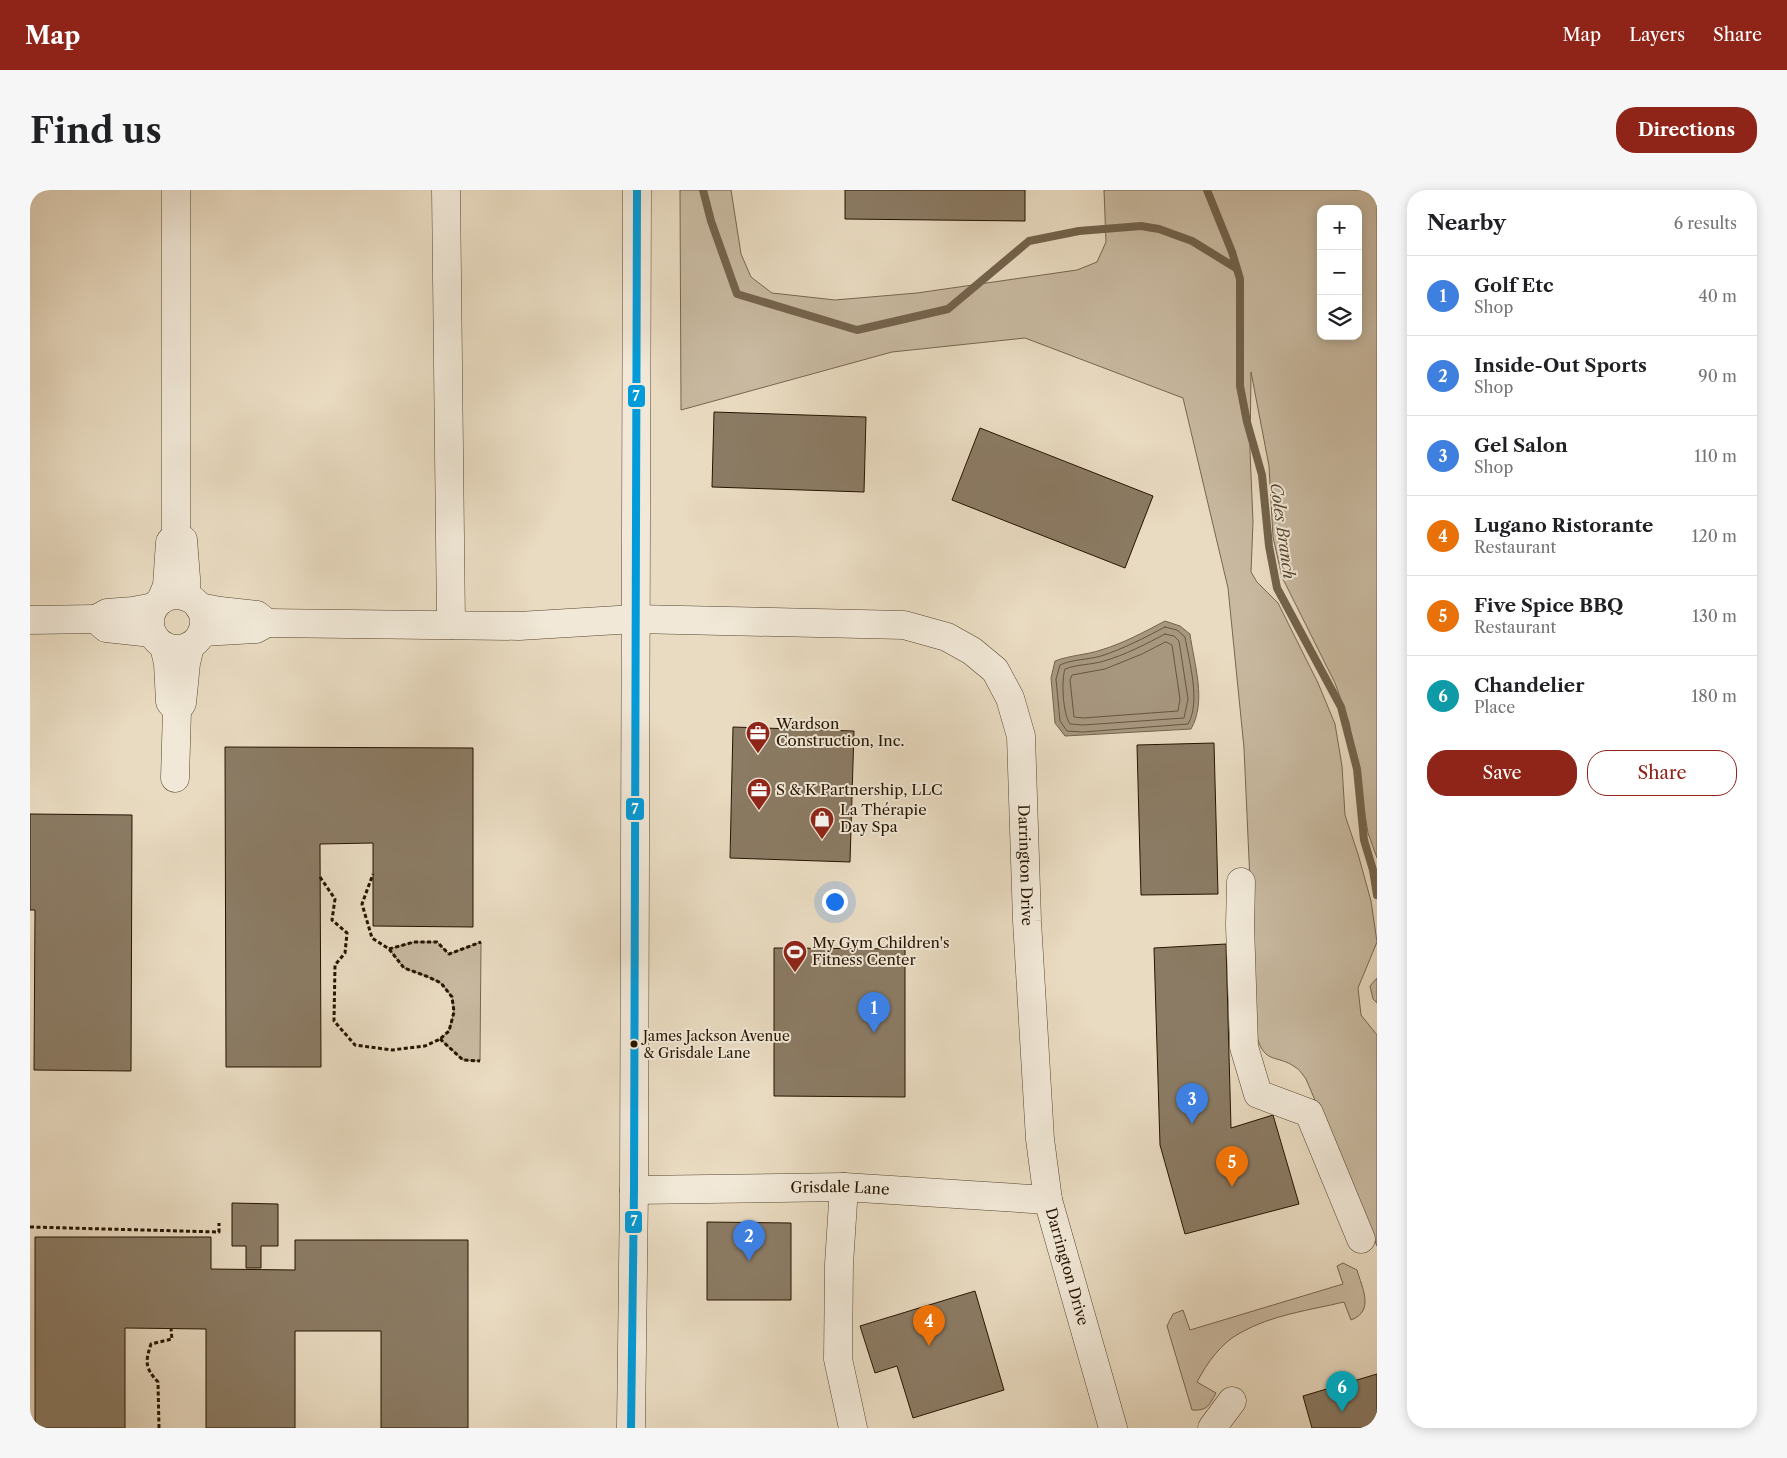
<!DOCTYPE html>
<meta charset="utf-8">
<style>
:root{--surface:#fff;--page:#f6f6f6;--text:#202124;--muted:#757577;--line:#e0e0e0;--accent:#8f2418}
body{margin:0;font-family:"Libre Caslon Text",serif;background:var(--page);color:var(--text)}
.controls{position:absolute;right:15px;top:15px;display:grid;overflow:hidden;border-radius:10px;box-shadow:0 2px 12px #0003}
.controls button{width:45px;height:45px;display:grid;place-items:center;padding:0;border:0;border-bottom:1px solid var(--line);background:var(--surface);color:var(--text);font:25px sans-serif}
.you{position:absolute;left:804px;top:711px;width:18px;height:18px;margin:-12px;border:4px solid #fff;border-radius:50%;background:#1a73e8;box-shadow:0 0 0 8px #1a73e833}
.badge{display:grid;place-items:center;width:32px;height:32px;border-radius:50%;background:var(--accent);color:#fff;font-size:16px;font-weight:700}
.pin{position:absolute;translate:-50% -41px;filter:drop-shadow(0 1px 2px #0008)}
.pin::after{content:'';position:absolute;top:26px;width:18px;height:15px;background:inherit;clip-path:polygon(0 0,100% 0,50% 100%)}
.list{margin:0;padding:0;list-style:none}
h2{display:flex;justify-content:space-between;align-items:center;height:65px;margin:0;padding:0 20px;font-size:21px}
h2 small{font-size:16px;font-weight:400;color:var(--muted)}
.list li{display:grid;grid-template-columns:32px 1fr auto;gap:15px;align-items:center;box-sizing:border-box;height:80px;padding:0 20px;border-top:1px solid var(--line)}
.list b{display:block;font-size:19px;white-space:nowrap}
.list p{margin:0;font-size:16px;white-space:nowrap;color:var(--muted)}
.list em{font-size:16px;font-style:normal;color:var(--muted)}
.actions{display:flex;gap:10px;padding:15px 20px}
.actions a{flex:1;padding:11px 0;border:1px solid var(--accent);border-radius:20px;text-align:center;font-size:18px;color:var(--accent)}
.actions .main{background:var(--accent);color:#fff}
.icon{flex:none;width:28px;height:28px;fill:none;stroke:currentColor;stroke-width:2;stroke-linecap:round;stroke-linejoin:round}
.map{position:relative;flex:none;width:1347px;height:1238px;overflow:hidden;border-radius:20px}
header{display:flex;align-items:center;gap:30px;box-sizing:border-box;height:70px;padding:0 25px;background:var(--accent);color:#fff}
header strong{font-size:24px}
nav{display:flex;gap:28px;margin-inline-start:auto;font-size:18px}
.intro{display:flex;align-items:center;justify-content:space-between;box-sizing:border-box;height:120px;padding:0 30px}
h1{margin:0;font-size:35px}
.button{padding:12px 22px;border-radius:20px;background:var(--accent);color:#fff;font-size:18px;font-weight:700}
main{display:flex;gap:30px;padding:0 30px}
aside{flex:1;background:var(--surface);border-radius:20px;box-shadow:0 2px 12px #0003}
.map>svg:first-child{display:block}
.green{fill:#c8b9a0;stroke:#776650;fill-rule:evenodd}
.water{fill:#a7977f;stroke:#73634c}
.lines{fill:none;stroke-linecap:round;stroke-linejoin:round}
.shore{stroke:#665640;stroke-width:1}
.stream{stroke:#73634c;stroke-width:8}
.building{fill:#8b7b64;stroke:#261400}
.minor-casing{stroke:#574630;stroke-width:29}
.path{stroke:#261400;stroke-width:3;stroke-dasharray:4 2.5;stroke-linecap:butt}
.minor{stroke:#f1e8d7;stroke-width:28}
.bus-1-casing{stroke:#f1e8d7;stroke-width:11}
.bus-1{stroke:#029bda;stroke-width:8}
.bus-dot{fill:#261400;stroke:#f1e8d7;stroke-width:2}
.labels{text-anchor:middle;stroke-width:4;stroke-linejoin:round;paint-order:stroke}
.bus-label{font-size:14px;fill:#261400;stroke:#f1e8d7;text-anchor:start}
.poi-label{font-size:15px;fill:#261400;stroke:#f1e8d7;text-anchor:start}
.street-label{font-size:15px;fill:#261400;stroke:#f1e8d7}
.water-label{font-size:16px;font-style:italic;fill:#5a4833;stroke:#f1e8d7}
.line-badge{stroke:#f1e8d7;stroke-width:2}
.badge-label{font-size:14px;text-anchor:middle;font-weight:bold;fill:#fff}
</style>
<header>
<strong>Map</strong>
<nav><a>Map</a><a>Layers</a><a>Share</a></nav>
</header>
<div class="intro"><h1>Find us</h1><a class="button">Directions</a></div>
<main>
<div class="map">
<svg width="1347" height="1238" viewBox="0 0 1347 1238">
<rect width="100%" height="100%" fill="#e9dbc1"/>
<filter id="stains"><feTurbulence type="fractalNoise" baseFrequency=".004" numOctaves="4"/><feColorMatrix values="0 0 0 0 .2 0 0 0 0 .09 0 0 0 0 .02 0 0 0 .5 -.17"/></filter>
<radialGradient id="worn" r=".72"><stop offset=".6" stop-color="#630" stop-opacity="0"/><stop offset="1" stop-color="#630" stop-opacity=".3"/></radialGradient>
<g class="green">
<path d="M 650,0 L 701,0 L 711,64 L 721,87 L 742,103 L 805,110 L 887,103 L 1047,80 L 1067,72 L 1076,52 L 1074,0 L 1347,0 L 1347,668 L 1338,643 L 1319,532 L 1305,493 L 1252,387 L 1243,347 L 1239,276 L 1221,182 L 1220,261 L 1223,332 L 1221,382 L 1227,392 L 1248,413 L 1288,493 L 1305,534 L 1312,576 L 1315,625 L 1328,664 L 1341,711 L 1347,752 L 1328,798 L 1331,825 L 1347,845 L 1347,1056 L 1276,889 C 1273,885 1269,879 1265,877 C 1247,864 1235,875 1227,847 L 1214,558 L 1198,398 L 1153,208 L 995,148 L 862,162 L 651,220 ZM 1291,19 L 1328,19 L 1328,146 L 1291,146 Z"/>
<polygon points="384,752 407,752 419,764 451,752 450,871 433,870 410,849 419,841 424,822 422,807 411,793 396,786 374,778 359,759"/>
<polygon points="1347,788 1347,813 1343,809 1340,796"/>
<path d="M 1313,1073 L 1327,1080 C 1332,1098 1345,1121 1321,1130 L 1314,1112 C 1280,1120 1241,1125 1210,1143 C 1191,1153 1177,1173 1167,1192 L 1186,1203 C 1179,1216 1177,1221 1162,1220 L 1137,1136 L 1143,1124 L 1153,1120 L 1160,1140 L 1313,1094 L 1307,1076 Z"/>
</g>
<path class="water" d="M 1135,431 L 1150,436 L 1160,444 C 1164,474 1177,511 1161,539 L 1035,546 L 1025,533 L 1021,488 L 1025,471 C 1041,465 1056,465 1071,460 C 1094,453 1114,442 1135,431 Z"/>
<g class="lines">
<g class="shore">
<path d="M 1135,437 L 1147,440 L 1155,447 C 1159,471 1171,512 1158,534 L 1053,542 L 1037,541 L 1030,531 L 1026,489 L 1030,475 C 1043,469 1057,470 1071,466 C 1093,459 1114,448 1135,437 Z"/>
<path d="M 1135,444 L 1144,446 L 1149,451 L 1158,509 L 1154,528 L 1053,535 L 1040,534 C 1033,524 1031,491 1035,479 C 1048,474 1061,475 1074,471 C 1095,465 1116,454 1135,444 Z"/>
<polygon points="1136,452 1142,455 1150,509 1148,521 1053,528 1044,527 1040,490 1042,485 1075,479 1112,464"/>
</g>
<g class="stream">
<polyline points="673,0 681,31 707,104 827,140 918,119 999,51 1049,41 1111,36 1129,39 1162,51 1206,78"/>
<polyline points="1177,0 1202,62 1210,89 1210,196 1217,232 1232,285 1239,356 1247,398 1311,517 1327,579 1334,650 1343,680 1347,705"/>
</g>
</g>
<g class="building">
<polygon points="815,0 995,0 995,31 815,29"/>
<polygon points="684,222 836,227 834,302 682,297"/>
<polygon points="950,238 1123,306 1095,378 922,310"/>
<polygon points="703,537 824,541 820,672 700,668"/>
<polygon points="1184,553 1188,704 1111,705 1107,555"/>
<polygon points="195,557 443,558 443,737 343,736 343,653 290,654 291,877 196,877"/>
<polygon points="0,624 102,625 101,881 4,880 5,720 0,720"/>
<polygon points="1196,754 1201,938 1243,925 1269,1014 1155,1044 1130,955 1124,758"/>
<polygon points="744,758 875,759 875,907 744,906"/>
<polygon points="202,1013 248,1014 248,1056 231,1056 231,1078 216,1078 216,1056 202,1056"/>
<polygon points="677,1032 761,1033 761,1110 677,1110"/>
<polygon points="5,1047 181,1047 181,1079 265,1080 265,1050 438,1050 438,1238 351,1238 351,1141 265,1141 265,1238 176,1238 176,1139 95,1138 95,1238 5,1238"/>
<polygon points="945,1101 974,1200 883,1228 867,1176 845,1183 830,1136"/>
<polygon points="1347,1184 1347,1238 1282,1238 1273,1206"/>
</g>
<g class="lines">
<defs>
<g id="minor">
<polyline points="416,0 421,435"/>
<polyline points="146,345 146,0"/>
<circle cx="147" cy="432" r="27"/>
<polyline points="131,410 137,396 140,352 146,345 153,350 156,388 156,407"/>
<polyline points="169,417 190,421 227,425 237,433 226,439 172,442"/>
<polyline points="0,430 66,429"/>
<path id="s1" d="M 237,433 L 489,436 L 605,429 L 874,435 L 917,447 L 942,461 L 965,480 L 980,508 L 991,546 L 997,731 L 1010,949 L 1018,1010 L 1083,1238"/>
<polyline points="122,443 76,438 66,429 77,423 103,421 124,417"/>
<polyline points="134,456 138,473 140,512 147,520 152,513 156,473 160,456"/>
<polyline points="145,588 147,520"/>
<polyline points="1211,692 1210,735 1214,857 1228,904 1279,923 1331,1049"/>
<polyline points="814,997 809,1074 808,1169 823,1238"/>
<path id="s2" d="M 604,1000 L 814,997 L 1018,1010"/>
<polyline points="601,1238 604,1000 607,0"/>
<polyline points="1182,1238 1202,1211"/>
</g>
</defs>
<use href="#minor" class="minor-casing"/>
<g class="path">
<polyline points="290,687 305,709 302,730 317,743 315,763 305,775 304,831 325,855 362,860 395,856 410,849 419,841 424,822 422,807 411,793 396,786 374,778 359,759 342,748 332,714 343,684"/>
<polyline points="359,759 384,752 407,752 419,764 451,752"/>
<polyline points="410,849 433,870 450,871"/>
<polyline points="0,1037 189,1042 189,1033"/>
<path d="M 129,1238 L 128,1192 C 115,1178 115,1172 121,1154 L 142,1149 L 141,1139"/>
</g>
<use href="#minor" class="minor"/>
<defs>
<polyline id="bus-1" points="601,1238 604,1000 607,0"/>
</defs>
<use href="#bus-1" class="bus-1-casing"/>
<use href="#bus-1" class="bus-1"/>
</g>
<defs>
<symbol id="office-pin" viewBox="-11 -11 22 30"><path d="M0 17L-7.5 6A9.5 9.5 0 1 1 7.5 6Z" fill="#8f2418" stroke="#f1e8d7"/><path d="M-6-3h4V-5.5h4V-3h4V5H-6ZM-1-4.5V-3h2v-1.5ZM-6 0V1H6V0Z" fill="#fff"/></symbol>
<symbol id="shop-pin" viewBox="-11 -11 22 30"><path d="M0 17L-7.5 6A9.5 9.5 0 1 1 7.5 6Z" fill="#8f2418" stroke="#f1e8d7"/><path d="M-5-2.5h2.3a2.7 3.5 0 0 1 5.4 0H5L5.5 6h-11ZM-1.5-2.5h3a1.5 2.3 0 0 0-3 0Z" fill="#fff"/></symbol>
<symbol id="stadium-pin" viewBox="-11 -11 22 30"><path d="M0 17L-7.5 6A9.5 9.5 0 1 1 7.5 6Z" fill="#8f2418" stroke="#f1e8d7"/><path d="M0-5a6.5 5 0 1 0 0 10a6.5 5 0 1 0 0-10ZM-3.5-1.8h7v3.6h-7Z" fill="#fff"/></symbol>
</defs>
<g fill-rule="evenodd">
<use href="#office-pin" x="714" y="529" width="28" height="38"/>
<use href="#office-pin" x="715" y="586" width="28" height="38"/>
<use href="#shop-pin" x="778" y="615" width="28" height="38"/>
<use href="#stadium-pin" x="751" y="748" width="28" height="38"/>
</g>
<circle class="bus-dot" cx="604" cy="854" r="4.5"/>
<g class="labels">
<g class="bus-label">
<text x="613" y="851">James Jackson Avenue<tspan x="613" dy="17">&amp; Grisdale Lane</tspan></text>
</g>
<g class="poi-label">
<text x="746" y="539">Wardson<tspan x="746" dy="17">Construction, Inc.</tspan></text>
<text x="746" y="605">S &amp; K Partnership, LLC</text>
<text x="810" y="625">La Thérapie<tspan x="810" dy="17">Day Spa</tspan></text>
<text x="782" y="758">My Gym Children's<tspan x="782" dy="17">Fitness Center</tspan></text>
</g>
<g class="street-label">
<text dy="5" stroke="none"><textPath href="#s1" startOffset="941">Darrington Drive</textPath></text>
<text dy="5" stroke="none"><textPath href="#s2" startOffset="206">Grisdale Lane</textPath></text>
<text dy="5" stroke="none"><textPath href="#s1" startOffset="1346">Darrington Drive</textPath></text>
</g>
<g class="water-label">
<text transform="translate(1253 341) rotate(82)" y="6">Coles Branch</text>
</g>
</g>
<g class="line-badge">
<rect x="597" y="194" width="19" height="24" rx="5" fill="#029bda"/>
<rect x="595" y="607" width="20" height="24" rx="5" fill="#029bda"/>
<rect x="594" y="1020" width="19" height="24" rx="5" fill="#029bda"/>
</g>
<g class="badge-label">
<text x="606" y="211">7</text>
<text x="605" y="624">7</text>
<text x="604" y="1036">7</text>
</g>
<rect width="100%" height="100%" filter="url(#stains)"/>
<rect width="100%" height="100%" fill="url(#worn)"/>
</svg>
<div class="controls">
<button>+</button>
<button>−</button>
<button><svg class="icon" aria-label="layers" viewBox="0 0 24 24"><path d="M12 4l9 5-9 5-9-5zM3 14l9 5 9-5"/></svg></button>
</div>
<div class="you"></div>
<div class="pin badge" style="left:844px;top:843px;background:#3f7fe0">1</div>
<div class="pin badge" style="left:719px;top:1071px;background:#3f7fe0">2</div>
<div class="pin badge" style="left:1162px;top:934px;background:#3f7fe0">3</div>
<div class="pin badge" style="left:899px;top:1156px;background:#e8710a">4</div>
<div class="pin badge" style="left:1202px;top:997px;background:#e8710a">5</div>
<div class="pin badge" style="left:1312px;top:1222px;background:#0f9aa8">6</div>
</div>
<aside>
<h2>Nearby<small>6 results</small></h2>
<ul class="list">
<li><span class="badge" style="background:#3f7fe0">1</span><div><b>Golf Etc</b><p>Shop</p></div><em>40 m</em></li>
<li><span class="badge" style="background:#3f7fe0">2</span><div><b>Inside-Out Sports</b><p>Shop</p></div><em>90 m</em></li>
<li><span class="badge" style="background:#3f7fe0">3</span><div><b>Gel Salon</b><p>Shop</p></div><em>110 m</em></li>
<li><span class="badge" style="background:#e8710a">4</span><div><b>Lugano Ristorante</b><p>Restaurant</p></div><em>120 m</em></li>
<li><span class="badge" style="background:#e8710a">5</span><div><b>Five Spice BBQ</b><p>Restaurant</p></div><em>130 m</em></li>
<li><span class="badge" style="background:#0f9aa8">6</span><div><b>Chandelier</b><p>Place</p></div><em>180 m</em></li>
</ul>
<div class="actions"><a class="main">Save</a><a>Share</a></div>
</aside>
</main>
